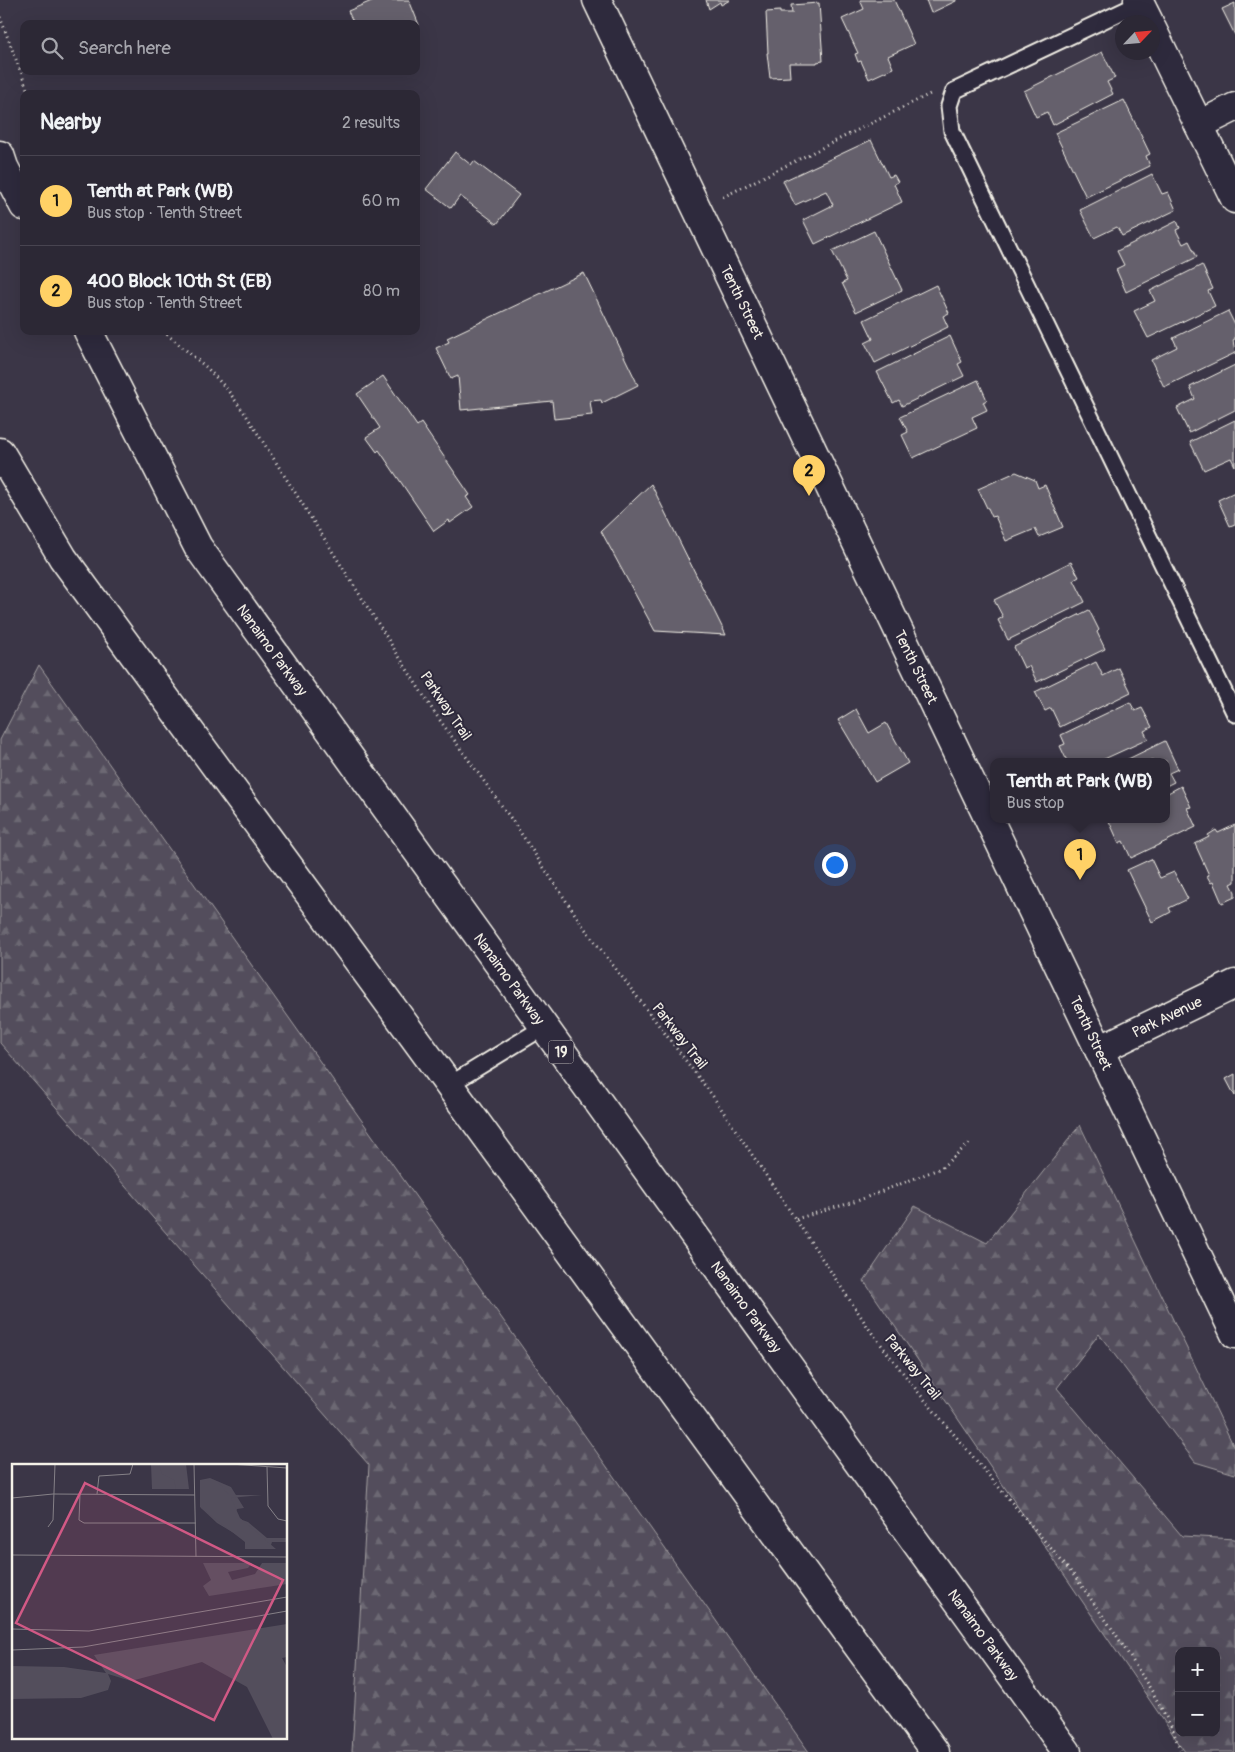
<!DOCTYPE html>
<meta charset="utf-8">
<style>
:root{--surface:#2c2835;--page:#383441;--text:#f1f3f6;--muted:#a6a6ad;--line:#484450;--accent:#ffd166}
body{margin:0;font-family:Pangolin,sans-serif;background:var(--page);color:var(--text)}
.controls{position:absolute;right:15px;bottom:15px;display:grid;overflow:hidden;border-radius:10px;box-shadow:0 5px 20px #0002}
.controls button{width:45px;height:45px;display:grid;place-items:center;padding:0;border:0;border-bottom:1px solid var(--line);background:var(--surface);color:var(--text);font:25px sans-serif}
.compass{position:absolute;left:1115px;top:15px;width:45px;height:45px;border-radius:50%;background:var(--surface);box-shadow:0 5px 20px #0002;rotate:64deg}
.you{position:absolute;left:834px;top:864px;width:18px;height:18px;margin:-12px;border:4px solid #fff;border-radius:50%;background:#1a73e8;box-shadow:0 0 0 8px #1a73e833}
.badge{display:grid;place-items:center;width:32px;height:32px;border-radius:50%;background:var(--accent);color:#111;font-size:16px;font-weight:700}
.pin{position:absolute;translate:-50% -41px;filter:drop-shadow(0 1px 2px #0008)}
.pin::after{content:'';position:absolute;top:26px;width:18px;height:15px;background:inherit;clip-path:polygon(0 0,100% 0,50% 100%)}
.popup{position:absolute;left:990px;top:758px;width:180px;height:65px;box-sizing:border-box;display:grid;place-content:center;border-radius:10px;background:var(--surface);filter:drop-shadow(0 1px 4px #0005);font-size:16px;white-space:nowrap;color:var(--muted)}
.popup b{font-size:19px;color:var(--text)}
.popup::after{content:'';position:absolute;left:50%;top:100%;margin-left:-10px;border:10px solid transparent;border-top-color:var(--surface)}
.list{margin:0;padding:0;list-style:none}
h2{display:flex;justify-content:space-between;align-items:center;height:65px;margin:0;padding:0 20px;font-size:21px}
h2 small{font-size:16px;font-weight:400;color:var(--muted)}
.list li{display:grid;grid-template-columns:32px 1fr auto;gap:15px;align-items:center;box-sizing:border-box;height:90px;padding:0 20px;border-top:1px solid var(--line)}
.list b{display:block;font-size:19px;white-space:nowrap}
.list p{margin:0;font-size:16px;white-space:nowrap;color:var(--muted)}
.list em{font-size:16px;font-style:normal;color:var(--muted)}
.icon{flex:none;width:28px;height:28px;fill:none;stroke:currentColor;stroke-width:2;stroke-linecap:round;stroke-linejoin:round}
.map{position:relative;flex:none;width:1235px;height:1752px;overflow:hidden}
.search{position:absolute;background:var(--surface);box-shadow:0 5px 20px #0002;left:20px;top:20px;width:400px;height:55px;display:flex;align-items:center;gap:12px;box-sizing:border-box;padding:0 18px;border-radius:10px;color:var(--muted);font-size:19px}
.panel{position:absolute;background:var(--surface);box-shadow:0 5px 20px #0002;left:20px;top:90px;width:400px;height:245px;border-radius:10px}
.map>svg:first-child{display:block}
.forest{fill:url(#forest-firs);stroke:#a4a0a2;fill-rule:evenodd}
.building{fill:#65616c;stroke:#f4f1e8}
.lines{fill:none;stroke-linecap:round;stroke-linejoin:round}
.lane-casing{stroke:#f4f1e8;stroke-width:19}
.street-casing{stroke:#f4f1e8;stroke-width:31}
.secondary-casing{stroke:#f4f1e8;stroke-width:31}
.highway-casing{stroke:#f4f1e8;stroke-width:31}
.path{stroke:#f4f1e8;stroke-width:3;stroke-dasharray:1 4;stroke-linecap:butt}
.lane{stroke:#2f2a3d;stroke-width:15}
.street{stroke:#2f2a3d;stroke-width:28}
.secondary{stroke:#2f2a3d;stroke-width:28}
.highway{stroke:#2f2a3d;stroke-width:28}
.labels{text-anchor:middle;stroke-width:4;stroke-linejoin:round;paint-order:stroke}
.shield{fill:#2f2a3d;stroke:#b9b5b5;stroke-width:1}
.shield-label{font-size:14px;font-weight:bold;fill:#f4f1e8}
.street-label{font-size:15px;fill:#f4f1e8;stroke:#2f2a3d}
.inset-road{fill:none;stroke:#858187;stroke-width:1}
.view{fill:#d15985;fill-opacity:0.15;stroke:#d15985;stroke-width:2.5}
.inset-edge{fill:none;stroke:#f4f1e8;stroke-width:2.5}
</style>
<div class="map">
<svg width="1235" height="1752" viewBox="0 0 1235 1752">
<defs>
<pattern id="forest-firs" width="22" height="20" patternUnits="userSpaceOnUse" patternTransform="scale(1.25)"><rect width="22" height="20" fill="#534e5c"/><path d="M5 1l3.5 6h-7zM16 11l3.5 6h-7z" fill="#6c6873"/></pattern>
</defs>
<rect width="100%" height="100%" fill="#3b3647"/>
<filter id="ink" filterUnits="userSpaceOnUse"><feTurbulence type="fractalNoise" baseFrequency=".02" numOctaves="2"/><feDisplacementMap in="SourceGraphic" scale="10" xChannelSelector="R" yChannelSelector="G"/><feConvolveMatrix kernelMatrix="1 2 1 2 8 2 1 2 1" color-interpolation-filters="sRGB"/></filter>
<g filter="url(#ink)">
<g class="forest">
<polygon points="39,665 809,1752 352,1752 369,1465 0,1043 0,740"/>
<path d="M 1080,1125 L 1235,1449 L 1235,1474 L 1195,1462 L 1099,1334 L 1057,1388 L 1182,1536 L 1235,1539 L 1235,1752 L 1185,1752 L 864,1281 L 915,1206 L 987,1243 ZM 1179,1651 L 1216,1651 L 1216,1733 L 1179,1733 Z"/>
</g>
<g class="building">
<polygon points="374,0 409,0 419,25 354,24 348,11"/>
<polygon points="706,0 730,0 721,5 720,2 709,9"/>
<polygon points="860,0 894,0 914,44 888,56 893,68 869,79 861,61 858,62 855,54 858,53 842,19 864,9"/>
<polygon points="926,0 956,0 956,1 931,13"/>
<polygon points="819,3 823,61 817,62 817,63 789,63 790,77 770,78 767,53 768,53 766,12 780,11 780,13 792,13 791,5"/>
<polygon points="1235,3 1235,35 1222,9"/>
<polygon points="1102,52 1115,78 1107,82 1113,94 1053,125 1047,112 1036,117 1024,91"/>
<polygon points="1124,100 1150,154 1146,156 1150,166 1086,197 1055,133"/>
<polygon points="871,140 889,177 894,175 898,182 894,184 902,202 815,244 803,220 833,205 826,191 795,205 783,181"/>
<polygon points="455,152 471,165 474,161 519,195 497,224 460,196 451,208 426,189"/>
<polygon points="1152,174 1162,194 1168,192 1176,210 1122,236 1117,227 1094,238 1080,210"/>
<polygon points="1177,221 1180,228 1176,230 1183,244 1189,241 1197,257 1126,292 1116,269 1124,265 1117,251"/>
<polygon points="874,231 902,290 856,312 842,283 847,281 832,251"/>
<polygon points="1202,265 1213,289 1208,291 1215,306 1148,338 1134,311 1155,301 1150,291"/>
<polygon points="584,273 638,385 602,403 601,400 590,401 592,415 554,419 552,401 461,410 458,376 451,379 436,348 449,342 447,338"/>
<polygon points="936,285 949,313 943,316 948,327 875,363 865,343 873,339 864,320"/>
<polygon points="1228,311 1235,325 1235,339 1233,340 1235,353 1164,387 1151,360 1177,347 1173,338"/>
<polygon points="950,336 962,362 958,364 964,376 902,406 899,400 893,403 877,372"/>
<polygon points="1235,365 1235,410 1189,433 1177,408 1195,399 1190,387"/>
<polygon points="383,376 417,426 421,423 470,495 466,497 473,507 450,523 449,520 434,531 379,450 377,452 366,437 380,428 357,394"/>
<polygon points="978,380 987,400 983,402 987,410 972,417 977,428 913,458 902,435 908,432 900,417"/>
<polygon points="1235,420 1235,466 1231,458 1204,470 1190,442"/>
<polygon points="1016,472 1035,480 1038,488 1045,485 1063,527 1039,537 1035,529 1006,541 995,516 992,517 988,508 987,508 978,489"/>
<polygon points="651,484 726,635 655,631 601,531"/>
<polygon points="1235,492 1235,524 1230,526 1218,500"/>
<polygon points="1071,562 1079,577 1074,580 1085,602 1008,640 998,620 1003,617 994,600"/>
<polygon points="1089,610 1099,630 1097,632 1105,649 1037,682 1029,666 1024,668 1014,647"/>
<polygon points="1096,662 1103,676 1119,668 1131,692 1060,727 1051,708 1045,711 1035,692"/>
<polygon points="1130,702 1135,711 1142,708 1152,727 1144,731 1148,739 1100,761 1067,761 1060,746 1065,744 1061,735"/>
<polygon points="856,709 869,733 886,723 908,763 875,782 838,720"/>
<polygon points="1165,741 1178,769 1169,773 1174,782 1166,786 1166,761 1124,761"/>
<polygon points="1181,786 1191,807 1187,808 1196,827 1131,858 1123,841 1119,843 1109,821 1114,819 1166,819 1166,794"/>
<polygon points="1235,825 1235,882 1231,884 1235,892 1235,897 1222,903 1213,882 1211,883 1207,876 1209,875 1195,844 1209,837 1208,835 1216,830 1218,833"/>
<polygon points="1151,859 1160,878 1174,872 1188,899 1169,908 1171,912 1152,922 1127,870"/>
<polygon points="1235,1074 1235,1096 1226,1079"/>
</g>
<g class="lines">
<defs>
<g id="lane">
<polyline points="1140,3 954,91 949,106 952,131 1235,714"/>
<polyline points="449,1085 544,1027"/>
</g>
<g id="street">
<polyline points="1138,0 1149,22"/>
<polyline points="1152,29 1235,199"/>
<polyline points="1199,125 1235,107"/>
<polyline points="1099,1050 1235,984"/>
</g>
<polyline id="secondary" points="597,0 1235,1334"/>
<g id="highway">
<polyline points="0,155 4,167 24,206"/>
<polyline points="88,331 198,547 1067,1752"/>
<polyline points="0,452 63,558 449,1085 935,1752"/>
</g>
</defs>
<use href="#lane" class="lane-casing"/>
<use href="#street" class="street-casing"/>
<use href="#secondary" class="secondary-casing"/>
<use href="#highway" class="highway-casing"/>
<g class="path">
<polyline points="0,17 29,94"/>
<polyline points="723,197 930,94"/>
<polyline points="163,331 206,367 226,388 246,415 434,712 512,820 583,926 712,1095 872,1333 918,1392 1076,1578 1115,1633 1153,1693 1172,1728 1181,1752"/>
<polyline points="796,1219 857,1201 941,1168 972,1141"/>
</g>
<use href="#lane" class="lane"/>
<use href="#street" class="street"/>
<use href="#secondary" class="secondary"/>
<use href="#highway" class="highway"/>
</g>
</g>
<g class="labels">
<rect class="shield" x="548.5" y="1040.5" width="25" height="23" rx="4"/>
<g class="shield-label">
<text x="561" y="1057">19</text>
</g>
<g class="street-label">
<text transform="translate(742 302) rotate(64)" y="5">Tenth Street</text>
<text transform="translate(272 650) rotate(54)" y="5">Nanaimo Parkway</text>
<text transform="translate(916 667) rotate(64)" y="5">Tenth Street</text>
<text transform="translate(446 706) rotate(56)" y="5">Parkway Trail</text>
<text transform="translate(509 979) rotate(54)" y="5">Nanaimo Parkway</text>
<text transform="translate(1167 1017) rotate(-26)" y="5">Park Avenue</text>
<text transform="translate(1091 1033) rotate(65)" y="5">Tenth Street</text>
<text transform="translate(680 1036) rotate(52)" y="5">Parkway Trail</text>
<text transform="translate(746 1307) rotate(54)" y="5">Nanaimo Parkway</text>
<text transform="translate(913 1367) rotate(51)" y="5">Parkway Trail</text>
<text transform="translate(983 1635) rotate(54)" y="5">Nanaimo Parkway</text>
</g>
</g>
<g transform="translate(12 1464)">
<rect width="275" height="275" fill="#3b3647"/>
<path d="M 139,0 L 174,0 L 177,25 L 140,25 ZM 198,14 L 219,23 L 232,44 L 225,45 L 222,53 L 236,58 L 255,74 L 275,74 L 275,78 L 260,78 L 258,84 L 235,84 L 232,75 L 205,59 L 188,43 L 188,16 ZM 191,99 L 240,99 L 236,104 L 216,108 L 220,116 L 243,110 L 250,99 L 275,99 L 275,120 L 197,132 L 191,122 L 199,116 ZM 275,160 L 275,193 L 270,194 L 275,203 L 275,275 L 261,275 L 235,223 L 190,198 L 119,217 L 96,210 L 99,217 L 96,226 L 69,234 L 0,235 L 0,202 L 52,203 L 94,209 L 82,191 Z" fill="#534e5c"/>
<path d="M 140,0 L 147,0 L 150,10 L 162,16 L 164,25 L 140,25 ZM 189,18 L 206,18 L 217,31 L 250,31 L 219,34 L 228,54 L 264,85 L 233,85 L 233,78 L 189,44 Z" fill="#534e5c"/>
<path class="inset-road" d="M 182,0 L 184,93M 218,0 L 275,4M 255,3 L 256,42 L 266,55 L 275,57M 68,30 L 67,56 L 72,59 L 184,59M 85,30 L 87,12 L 118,10 L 121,0M 0,34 L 41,30 L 183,31M 36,63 L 41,56 L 43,0M 0,91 L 275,93M 0,165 L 77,167 L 275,133M 0,186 L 71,183 L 275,147"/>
<path class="view" d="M 73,19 L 271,116 L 202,256 L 4,159 Z"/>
<rect width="275" height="275" class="inset-edge"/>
</g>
</svg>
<div class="controls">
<button>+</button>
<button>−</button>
</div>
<svg class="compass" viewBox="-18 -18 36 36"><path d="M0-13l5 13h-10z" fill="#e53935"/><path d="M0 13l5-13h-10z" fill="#a6a6ad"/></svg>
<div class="you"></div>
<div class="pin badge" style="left:1080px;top:880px">1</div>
<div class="popup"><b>Tenth at Park (WB)</b>Bus stop</div>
<div class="pin badge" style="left:809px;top:496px">2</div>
<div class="search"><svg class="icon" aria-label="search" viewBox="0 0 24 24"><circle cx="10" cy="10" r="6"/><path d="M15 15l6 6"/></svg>Search here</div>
<section class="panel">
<h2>Nearby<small>2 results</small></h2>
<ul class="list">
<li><span class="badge">1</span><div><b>Tenth at Park (WB)</b><p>Bus stop · Tenth Street</p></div><em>60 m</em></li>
<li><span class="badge">2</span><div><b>400 Block 10th St (EB)</b><p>Bus stop · Tenth Street</p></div><em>80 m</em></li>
</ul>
</section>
</div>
